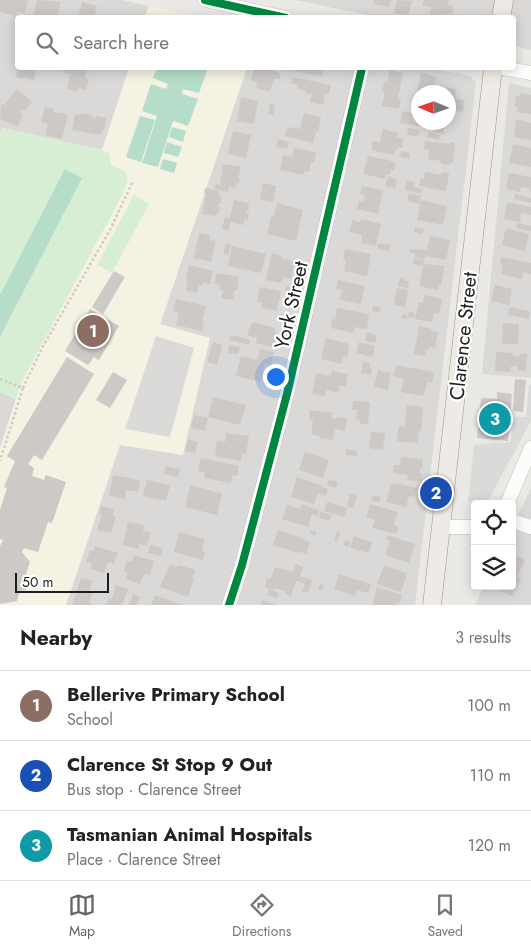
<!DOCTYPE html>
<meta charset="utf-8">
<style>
:root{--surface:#fff;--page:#f2f2f2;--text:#222;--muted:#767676;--line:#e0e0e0;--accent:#656463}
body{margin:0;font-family:Jost,sans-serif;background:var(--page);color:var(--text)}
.controls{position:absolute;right:15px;bottom:15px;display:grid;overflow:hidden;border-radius:5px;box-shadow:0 2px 12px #0003}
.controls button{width:45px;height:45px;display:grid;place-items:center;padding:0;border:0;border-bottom:1px solid var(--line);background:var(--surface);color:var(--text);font:25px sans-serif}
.compass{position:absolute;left:411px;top:85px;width:45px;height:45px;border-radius:50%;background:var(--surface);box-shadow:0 2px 12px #0003;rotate:272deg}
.scale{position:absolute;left:15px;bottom:12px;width:94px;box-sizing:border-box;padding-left:5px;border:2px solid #1d1d1d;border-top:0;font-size:14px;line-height:18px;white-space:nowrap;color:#1d1d1d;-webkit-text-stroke:4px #fff;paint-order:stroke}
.you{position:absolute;left:275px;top:376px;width:18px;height:18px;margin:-12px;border:4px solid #fff;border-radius:50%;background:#1a73e8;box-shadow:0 0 0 8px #1a73e833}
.badge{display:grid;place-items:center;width:32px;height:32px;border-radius:50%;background:var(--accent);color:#fff;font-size:16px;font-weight:700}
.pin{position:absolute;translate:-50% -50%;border:2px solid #fff;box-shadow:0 1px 5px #0006}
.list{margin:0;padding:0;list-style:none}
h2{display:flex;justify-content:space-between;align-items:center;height:65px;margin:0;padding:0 20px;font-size:21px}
h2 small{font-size:16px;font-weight:400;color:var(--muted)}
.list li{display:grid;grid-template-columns:32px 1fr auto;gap:15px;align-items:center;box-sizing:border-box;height:70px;padding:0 20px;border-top:1px solid var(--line)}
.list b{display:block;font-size:19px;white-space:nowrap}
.list p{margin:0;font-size:16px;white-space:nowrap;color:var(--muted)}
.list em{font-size:16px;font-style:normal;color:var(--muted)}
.icon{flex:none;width:28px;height:28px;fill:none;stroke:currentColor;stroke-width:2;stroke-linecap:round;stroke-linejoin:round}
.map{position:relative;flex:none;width:531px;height:605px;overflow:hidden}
.search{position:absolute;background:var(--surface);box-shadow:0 2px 12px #0003;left:15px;right:15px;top:15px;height:55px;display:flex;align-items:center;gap:12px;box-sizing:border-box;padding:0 18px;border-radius:5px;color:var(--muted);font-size:19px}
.sheet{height:275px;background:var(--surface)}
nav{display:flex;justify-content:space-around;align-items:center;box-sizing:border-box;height:70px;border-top:1px solid var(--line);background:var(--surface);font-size:14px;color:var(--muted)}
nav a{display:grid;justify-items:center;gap:2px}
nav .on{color:var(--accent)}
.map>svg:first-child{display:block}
.residential{fill:#dad9d7;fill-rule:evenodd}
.education{fill:#f4f2e2}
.park{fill:#d7eed4}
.pitch{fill:#b6ddc9}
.parking{fill:#dbdad9}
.building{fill:#ccc9c7}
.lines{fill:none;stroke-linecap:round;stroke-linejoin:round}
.minor-casing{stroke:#c1c0be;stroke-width:15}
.major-casing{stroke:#9e9486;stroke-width:19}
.path{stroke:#d4c8c7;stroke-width:2.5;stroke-dasharray:2.5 2.5;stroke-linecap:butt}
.minor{stroke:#fcfcfb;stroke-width:14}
.major{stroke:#eeeae5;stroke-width:18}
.cycleway-casing{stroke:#fff;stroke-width:11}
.cycleway{stroke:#00873e;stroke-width:8}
.labels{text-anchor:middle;stroke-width:4.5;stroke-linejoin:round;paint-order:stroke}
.street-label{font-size:20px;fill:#1d1d1d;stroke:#fff}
</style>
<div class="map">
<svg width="531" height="605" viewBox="0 0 531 605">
<rect width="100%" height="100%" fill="#ebe9e6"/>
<g class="residential">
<polygon points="0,0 121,0 149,6 145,17 18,18 18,68 129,68 102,150 2,128 0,134"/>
<polygon points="295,0 531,0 531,50 514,46 514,18 377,17"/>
<path d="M 247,68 L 431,68 L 470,76 L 476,83 L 415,605 L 66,605 L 120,444 L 183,455 L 160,325 ZM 418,92 L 448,92 L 448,122 L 418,122 Z"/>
<polygon points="509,83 531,88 531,378 482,374"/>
<polygon points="0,392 16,398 0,448"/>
<polygon points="531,488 531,605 475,605 484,586 512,586 512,528"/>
</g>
<g class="education">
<polygon points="149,6 202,17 145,17"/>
<polygon points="129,68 247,68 160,324 210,338 183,455 120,445 66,605 0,605 0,448 16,399 0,392 0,134 2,128 102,150"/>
</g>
<g class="park">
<polygon points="2,128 102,150 109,153 111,165 126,172 128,180 119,201 23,379 16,398 0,392 0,134"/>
<polygon points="134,195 149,204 112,273 97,265"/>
</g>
<g class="pitch">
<polygon points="157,68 208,68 199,93 183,89 182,94 198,99 188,126 173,121 158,167 142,163 157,116 142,111 151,84 166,89 168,84 153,78"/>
<polygon points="140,116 155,120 141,162 126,157"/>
<polygon points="172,127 186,131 183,142 169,137"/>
<polygon points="167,142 182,147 178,157 164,153"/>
<polygon points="163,159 177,163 174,173 160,169"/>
<polygon points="65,169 82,178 0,337 0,295"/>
</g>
<g class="parking">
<polygon points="156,336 194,348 170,437 125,429"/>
<polygon points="529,384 531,385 531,421 489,499 484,504 471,505 468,501 474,445 510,442 515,417 526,417"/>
</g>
<g class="building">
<polygon points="0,0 28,0 25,13 17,11 16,16 0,12"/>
<polygon points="37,0 61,2 56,18 33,16"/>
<polygon points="374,0 391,0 389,7 374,4"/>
<polygon points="397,0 412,1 408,16 394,13"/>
<polygon points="424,0 449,0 448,5 454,6 452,14 447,13 446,18 429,18 431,7 422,6"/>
<polygon points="82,2 97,6 94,18 78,18"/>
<polygon points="18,68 34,68 33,70 36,71 34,80 16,77"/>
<polygon points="64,68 87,68 85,78 89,79 86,90 78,88 77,91 67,89 70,74 63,72"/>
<polygon points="255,68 264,68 280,73 280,79 274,79 270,92 256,88 257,82 251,80"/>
<polygon points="290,68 324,68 322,76 290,70"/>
<polygon points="390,70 403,73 398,98 401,99 399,109 382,106 385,92 382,92 384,82 387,83"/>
<polygon points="421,73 436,77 434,89 437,89 437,92 417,92"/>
<polygon points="292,77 331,85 329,94 325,93 323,105 310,102 312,94 305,93 305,90 297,89 298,85 291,83"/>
<polygon points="445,88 456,89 455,99 464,100 463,112 454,111 453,117 448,117 448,92 445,92"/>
<polygon points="17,89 32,102 24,111 22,109 20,112 23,114 18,127 0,119 1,104 4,105"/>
<polygon points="520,93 531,95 531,114 517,112 518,107 514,107 516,96 519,96"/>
<polygon points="241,97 258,101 254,124 237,121"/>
<polygon points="270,103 275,104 273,115 268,114"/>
<polygon points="45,107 54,109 53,112 68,114 62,139 45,135 48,124 41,122"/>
<polygon points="402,111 418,114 418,122 426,122 425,127 400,123"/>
<polygon points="81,113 91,115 91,117 96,118 96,116 106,118 104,130 102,130 101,135 72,130 75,114 81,115"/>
<polygon points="304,113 321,117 318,132 316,131 313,143 285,136 287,127 300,129"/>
<polygon points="516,119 531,123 531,140 514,137"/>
<polygon points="435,123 445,125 443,134 433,132"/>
<polygon points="408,128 420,130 418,137 407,135"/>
<polygon points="383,129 398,133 397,137 403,139 402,148 398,147 397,150 395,149 394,155 371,150 373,141 380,142"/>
<polygon points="233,131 251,135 246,158 228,154"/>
<polygon points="429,132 440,135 439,140 427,137"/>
<polygon points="278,139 289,142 287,149 276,147"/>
<polygon points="425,141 450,144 450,142 455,143 453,163 450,163 449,165 441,164 441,161 428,159 429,150 424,149"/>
<polygon points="513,144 531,148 531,167 509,163"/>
<polygon points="294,148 316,152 314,162 311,162 309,172 304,171 303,175 280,170 283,155 292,157"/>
<polygon points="401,151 410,153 409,159 400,157"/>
<polygon points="368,156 396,162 394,170 391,170 390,175 386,174 385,179 363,174"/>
<polygon points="223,164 241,167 238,179 240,179 239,184 236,183 235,188 229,187 228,192 214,189 216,184 220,185"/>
<polygon points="425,172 441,175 442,172 449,173 446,191 419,186 421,178 424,179"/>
<polygon points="509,173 531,177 531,192 529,191 529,188 521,187 520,192 506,189"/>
<polygon points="388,176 397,179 395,189 385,186"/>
<polygon points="407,180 415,182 414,187 422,189 421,194 405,190"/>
<polygon points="263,183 276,186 273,202 260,200"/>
<polygon points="362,186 383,190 378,214 357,209 359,201 363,202 365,195 360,194"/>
<polygon points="205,188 219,191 218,195 222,196 220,204 219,204 218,207 221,207 219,213 217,213 216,216 202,214 206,194 204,193"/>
<polygon points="409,193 421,196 419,204 407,201"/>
<polygon points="515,194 531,198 531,203 514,199"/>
<polygon points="234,200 249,203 248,211 246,211 246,213 249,214 248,220 245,219 244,225 230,222 229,230 222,229 225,217 230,218"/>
<polygon points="421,200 447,206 443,225 417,220"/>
<polygon points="507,202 531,207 531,215 521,213 520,222 504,219"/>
<polygon points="277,203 303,210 296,241 267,234 271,216 274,216"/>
<polygon points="361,219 381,224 376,246 361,243 362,235 349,232 352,220 360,222"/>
<polygon points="517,223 531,226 531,231 516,228"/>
<polygon points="415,227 424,229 422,234 414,232"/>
<polygon points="506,228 529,234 525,251 502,245"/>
<polygon points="199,233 210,235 209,240 216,241 211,262 194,258"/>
<polygon points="430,236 450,240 446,260 425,256 425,259 415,257 415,254 409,252 410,249 427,250"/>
<polygon points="226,243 231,245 228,255 223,254"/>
<polygon points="379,243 391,245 389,251 377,249"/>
<polygon points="232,246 266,254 261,273 228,266"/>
<polygon points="345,249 371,254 367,276 344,271 346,260 343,259"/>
<polygon points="272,253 282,256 282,258 295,261 291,279 283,277 281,283 266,280"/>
<polygon points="501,257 531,263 531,274 523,272 522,279 501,274 503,265 500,265"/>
<polygon points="414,258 424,260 423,266 413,264"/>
<polygon points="424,264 445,266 441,285 439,284 438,290 419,286"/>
<polygon points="189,265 213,271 210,284 203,283 202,286 199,285 197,293 186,290 188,279 186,278"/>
<polygon points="114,271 125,277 103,314 92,307"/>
<polygon points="217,273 239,277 237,291 234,291 233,300 221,298 223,290 220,290 220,285 214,284"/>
<polygon points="400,277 406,279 405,281 409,282 408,288 398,286"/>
<polygon points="338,280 365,286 361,304 340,300 342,290 336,289"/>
<polygon points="495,285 512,289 509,305 491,301"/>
<polygon points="286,286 296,288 294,293 285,291"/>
<polygon points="260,287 281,291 277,311 261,308 262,303 257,302"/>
<polygon points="397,288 408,290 405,307 394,305"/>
<polygon points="424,295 442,299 439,314 434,313 432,322 415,319 419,302 423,303"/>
<polygon points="176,299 206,306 202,322 204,323 202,331 176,325 179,313 173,311"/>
<polygon points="373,306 381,308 380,313 372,311"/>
<polygon points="509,307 530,311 529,319 508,315"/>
<polygon points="337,308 369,314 367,329 355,327 354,333 331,328 332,319 335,320"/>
<polygon points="90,309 119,326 99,360 94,357 88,365 65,351"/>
<polygon points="409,312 415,313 414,318 408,317"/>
<polygon points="402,314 408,315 407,319 401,318"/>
<polygon points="252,322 275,328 274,332 278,333 276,342 273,342 272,347 256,343 257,338 247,335"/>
<polygon points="503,323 519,324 518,344 502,344"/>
<polygon points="419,326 431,329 431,331 438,332 435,348 429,347 428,351 426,350 425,356 414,354"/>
<polygon points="367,332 377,335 375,343 365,341"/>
<polygon points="233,335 250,340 249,345 229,340 230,336 233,337"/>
<polygon points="326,338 349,344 347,357 343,356 342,364 321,359"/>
<polygon points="213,342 222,345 217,365 207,362"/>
<polygon points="359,342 375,346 372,357 356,353"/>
<polygon points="229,345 240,347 238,354 228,353"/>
<polygon points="260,349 274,352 271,365 265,364 261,382 236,376 241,356 257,360"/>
<polygon points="496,352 513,353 513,356 520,356 520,354 527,354 526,371 518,370 518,366 511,366 511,372 495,371"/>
<polygon points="67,357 94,374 42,460 34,455 28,464 34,468 32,476 44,480 46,475 66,482 52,523 48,522 38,552 24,548 22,552 30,562 24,580 29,582 26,590 20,591 17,601 0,604 0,546 3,540 0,539 0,510 7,488 4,487 15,461 7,456"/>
<polygon points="363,362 370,363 369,368 372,369 371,375 361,373"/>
<polygon points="396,365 434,372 432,383 427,382 424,396 401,392 404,378 393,376"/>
<polygon points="378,370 391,373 388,390 374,387"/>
<polygon points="332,371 348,374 346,386 340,385 338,393 326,390 325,396 312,394 316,373 331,376"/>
<polygon points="113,372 127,380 110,408 96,400"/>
<polygon points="515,379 526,380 523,412 513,411"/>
<polygon points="497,392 512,394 508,441 477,438 481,398 497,399"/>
<polygon points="213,397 246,405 240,425 208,417"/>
<polygon points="353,401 370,402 368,424 360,424 360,420 356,419 357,410 352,410"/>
<polygon points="407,405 423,407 421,431 419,431 417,443 397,441 399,426 405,427"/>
<polygon points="310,410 333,413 332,419 336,419 337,417 347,418 345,431 335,429 333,440 320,438 320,436 311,434 313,420 309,420"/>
<polygon points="194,415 208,418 205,431 191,428"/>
<polygon points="371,432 385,433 383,450 369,448"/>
<polygon points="226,433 249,436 246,454 242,453 241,461 215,456 217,441 225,442"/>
<polygon points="188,439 198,442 195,453 185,451"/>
<polygon points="346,449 357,451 357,456 345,455"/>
<polygon points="305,452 329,460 323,478 299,470"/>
<polygon points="401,457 423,459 422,469 420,469 419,473 422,473 421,482 407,480 408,475 393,473 394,465 400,465"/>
<polygon points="201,458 239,466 237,476 232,475 231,483 204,478 205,472 198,471"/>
<polygon points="166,466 180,469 178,477 164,474"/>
<polygon points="113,475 140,480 138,492 126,490 125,499 109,496"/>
<polygon points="297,477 321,485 320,486 328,489 326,496 318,493 314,504 291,497"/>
<polygon points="329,479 338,482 336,488 327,485"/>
<polygon points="147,480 170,485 166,501 143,496"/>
<polygon points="395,483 417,488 414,497 409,496 406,507 386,502 391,484 395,485"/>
<polygon points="190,485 222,494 217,515 185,507"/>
<polygon points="350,494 357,496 353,508 347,507"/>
<polygon points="372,495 381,497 379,502 371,500"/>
<polygon points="327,502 347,508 344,517 324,511"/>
<polygon points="302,504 319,510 318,516 312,514 308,527 282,519 287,505 300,509"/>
<polygon points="370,504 398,512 394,526 398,527 397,534 372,528 375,520 366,517"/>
<polygon points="101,506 114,509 113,516 116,516 111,533 97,530 102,514 99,514"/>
<polygon points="320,512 332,515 330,521 319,518"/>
<polygon points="128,522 144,525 143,531 151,532 147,546 139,544 138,549 123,545"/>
<polygon points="278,530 303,538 303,540 310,542 306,554 299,551 298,553 273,545"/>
<polygon points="311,530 316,532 316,536 310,534"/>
<polygon points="337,531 340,532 337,542 334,541"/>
<polygon points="179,532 205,539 202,551 205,552 203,560 174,552"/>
<polygon points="387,535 415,544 409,563 385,555 390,541 386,539"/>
<polygon points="354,536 372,542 369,553 350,548"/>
<polygon points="345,540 350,542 349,547 343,545"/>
<polygon points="150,545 163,548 161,556 148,553"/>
<polygon points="95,546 118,553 114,564 108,562 104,573 90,569 92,564 86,562 90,550 93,551"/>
<polygon points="512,554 525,560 517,577 521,578 512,596 496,588 497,586 512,586"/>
<polygon points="134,555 154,561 150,575 144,574 140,584 126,579 128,572 124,571 127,560 132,562"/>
<polygon points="170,564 178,567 179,565 195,570 192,578 194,578 188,597 160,587"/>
<polygon points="296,564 303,567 300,576 312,580 308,593 302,591 305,584 296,581 291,596 285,594 286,591 275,588 274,590 265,587 267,578 271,579 275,567 293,572"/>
<polygon points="384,565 407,574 401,592 377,584"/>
<polygon points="339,574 371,584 368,593 357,590 355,596 334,589"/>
<polygon points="81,578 93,581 89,592 92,594 89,603 93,605 72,605"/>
<polygon points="320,584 324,585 322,591 318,589"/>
<polygon points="116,585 128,589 122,605 106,605 109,598 112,599"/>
<polygon points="377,587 402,595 400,603 397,602 397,605 372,605"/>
<polygon points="269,589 279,593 277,598 267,595"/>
<polygon points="133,594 140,597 137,605 129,605"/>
<polygon points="155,595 183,605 151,605"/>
<polygon points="262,600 276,605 260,605"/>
</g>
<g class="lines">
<defs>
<g id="minor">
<polyline points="205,0 286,18"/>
<polyline points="503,68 531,73"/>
<polyline points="507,504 531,448"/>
<polyline points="512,521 531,527"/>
<polyline points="442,527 475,527"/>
<polyline points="229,605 242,565 287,394 362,68"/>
</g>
<g id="major">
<polyline points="501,18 504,0"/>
<polyline points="432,605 493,68"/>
</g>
</defs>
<use href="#minor" class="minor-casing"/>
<use href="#major" class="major-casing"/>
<g class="path">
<polyline points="0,379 23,388 0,461"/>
<polyline points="23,388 42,348 110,230 133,181"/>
</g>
<use href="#minor" class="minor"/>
<use href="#major" class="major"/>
<defs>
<g id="cycleway">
<polyline points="205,0 286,18"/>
<polyline points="229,605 242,565 287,394 362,68"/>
</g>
</defs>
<use href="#cycleway" class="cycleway-casing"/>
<use href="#cycleway" class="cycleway"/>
</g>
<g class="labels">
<g class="street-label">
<text transform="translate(291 305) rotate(-77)" y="7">York Street</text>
<text transform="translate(463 336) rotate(-84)" y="7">Clarence Street</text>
</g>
</g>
</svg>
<div class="controls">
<button><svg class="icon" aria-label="locate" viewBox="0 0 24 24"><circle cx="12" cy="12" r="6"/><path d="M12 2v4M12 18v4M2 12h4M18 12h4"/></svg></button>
<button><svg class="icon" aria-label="layers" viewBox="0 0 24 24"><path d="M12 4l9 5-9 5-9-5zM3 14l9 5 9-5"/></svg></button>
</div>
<svg class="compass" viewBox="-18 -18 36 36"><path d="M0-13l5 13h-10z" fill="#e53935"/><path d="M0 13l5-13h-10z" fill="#767676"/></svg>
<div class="scale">50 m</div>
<div class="you"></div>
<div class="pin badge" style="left:93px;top:331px;background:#8d6e63">1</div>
<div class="pin badge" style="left:436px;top:493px;background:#1a4fb4">2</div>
<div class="pin badge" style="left:495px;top:419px;background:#0f9aa8">3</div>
<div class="search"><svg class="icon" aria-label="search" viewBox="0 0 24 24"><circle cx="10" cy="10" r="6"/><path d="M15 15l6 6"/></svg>Search here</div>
</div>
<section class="sheet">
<h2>Nearby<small>3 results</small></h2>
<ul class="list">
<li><span class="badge" style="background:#8d6e63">1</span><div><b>Bellerive Primary School</b><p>School</p></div><em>100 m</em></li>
<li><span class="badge" style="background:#1a4fb4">2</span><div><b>Clarence St Stop 9 Out</b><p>Bus stop · Clarence Street</p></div><em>110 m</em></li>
<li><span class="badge" style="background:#0f9aa8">3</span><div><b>Tasmanian Animal Hospitals</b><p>Place · Clarence Street</p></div><em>120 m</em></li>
</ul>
</section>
<nav>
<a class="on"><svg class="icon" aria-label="map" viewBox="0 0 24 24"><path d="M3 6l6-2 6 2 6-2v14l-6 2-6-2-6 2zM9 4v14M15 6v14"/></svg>Map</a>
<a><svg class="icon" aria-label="directions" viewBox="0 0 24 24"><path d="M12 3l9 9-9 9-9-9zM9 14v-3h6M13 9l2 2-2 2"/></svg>Directions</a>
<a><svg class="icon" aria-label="saved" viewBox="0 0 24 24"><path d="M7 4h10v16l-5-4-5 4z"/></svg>Saved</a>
</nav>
